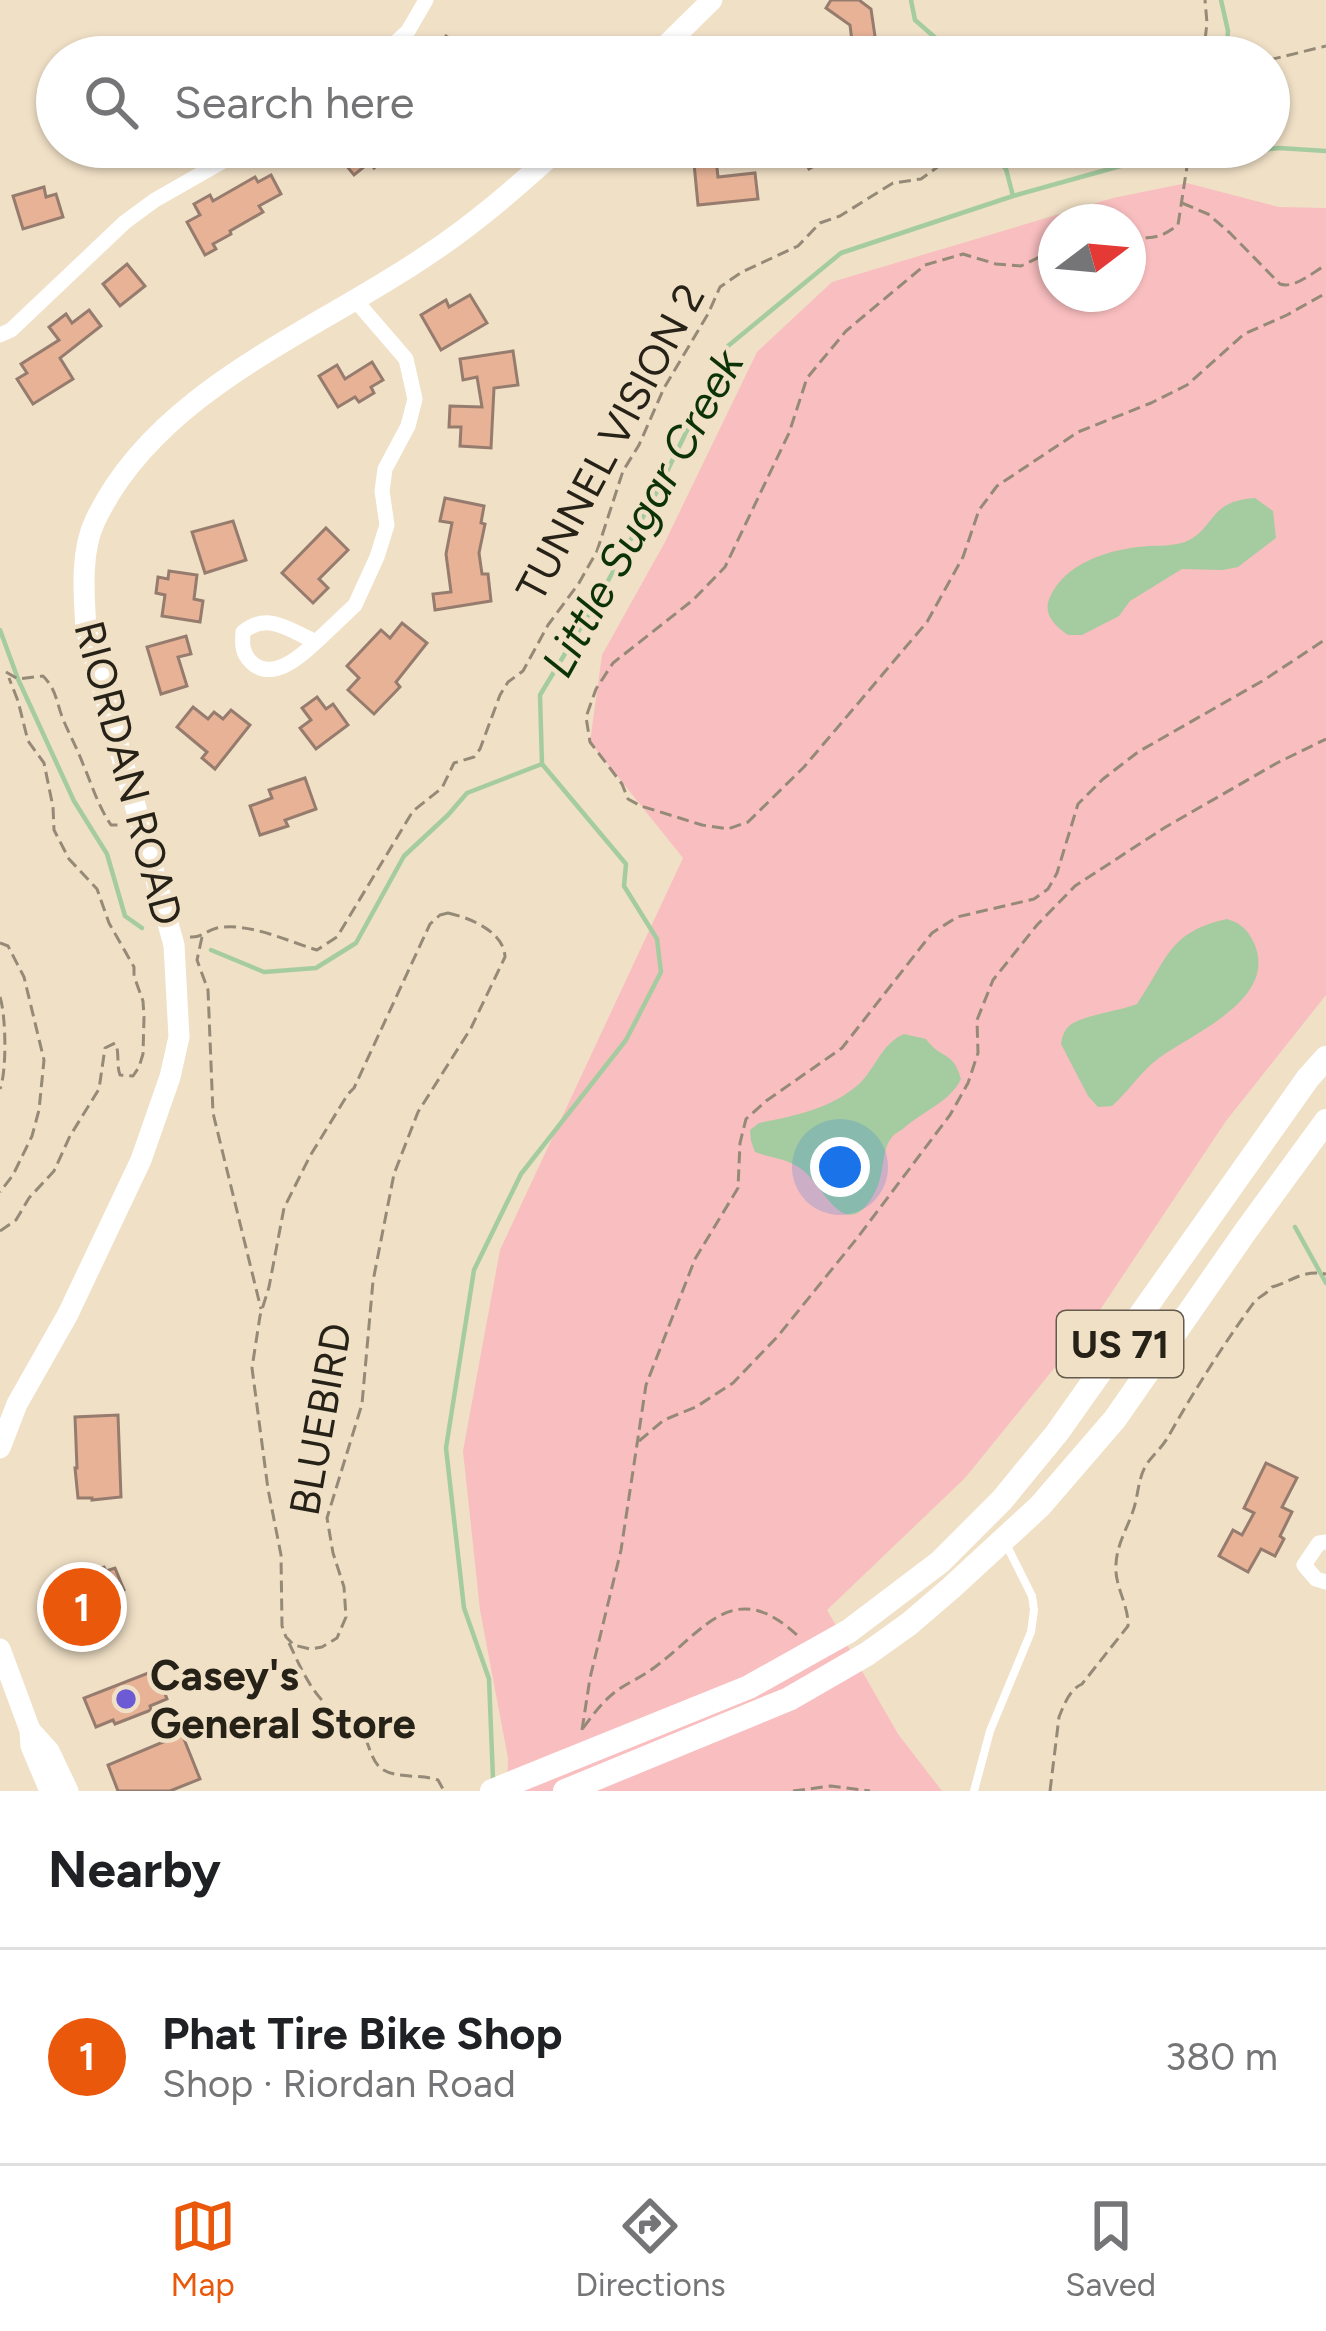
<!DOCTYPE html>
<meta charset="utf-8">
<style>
:root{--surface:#fff;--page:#f2f2f2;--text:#202124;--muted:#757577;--line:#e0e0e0;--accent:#ea580c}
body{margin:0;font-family:Figtree,sans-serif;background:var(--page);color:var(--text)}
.compass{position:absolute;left:1038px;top:204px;width:108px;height:108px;border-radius:50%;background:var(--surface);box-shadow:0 3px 9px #0004;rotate:74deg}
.you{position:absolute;left:840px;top:1167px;width:42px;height:42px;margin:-30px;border:9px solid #fff;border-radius:50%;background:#1a73e8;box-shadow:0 0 0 18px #1a73e833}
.badge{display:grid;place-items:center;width:78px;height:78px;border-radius:50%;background:var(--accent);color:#fff;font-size:39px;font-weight:700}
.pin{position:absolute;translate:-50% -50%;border:6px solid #fff;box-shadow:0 3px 12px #0006}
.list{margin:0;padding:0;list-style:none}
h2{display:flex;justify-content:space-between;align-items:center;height:156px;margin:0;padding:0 48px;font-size:51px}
h2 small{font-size:39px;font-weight:400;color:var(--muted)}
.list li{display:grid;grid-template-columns:78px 1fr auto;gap:36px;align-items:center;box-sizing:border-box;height:216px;padding:0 48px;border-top:3px solid var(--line)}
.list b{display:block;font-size:45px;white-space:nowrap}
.list p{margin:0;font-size:39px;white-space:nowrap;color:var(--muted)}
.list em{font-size:39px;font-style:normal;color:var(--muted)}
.icon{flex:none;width:66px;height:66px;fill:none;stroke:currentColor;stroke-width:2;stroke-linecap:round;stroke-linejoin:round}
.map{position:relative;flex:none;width:1326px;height:1791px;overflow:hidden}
.search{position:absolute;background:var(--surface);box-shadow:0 3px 9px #0004;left:36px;right:36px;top:36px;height:132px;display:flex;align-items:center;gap:30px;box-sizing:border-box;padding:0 42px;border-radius:66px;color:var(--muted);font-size:45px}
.sheet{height:372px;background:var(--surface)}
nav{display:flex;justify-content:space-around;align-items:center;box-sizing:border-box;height:168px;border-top:3px solid var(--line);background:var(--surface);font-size:33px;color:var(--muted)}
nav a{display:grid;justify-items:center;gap:6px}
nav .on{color:var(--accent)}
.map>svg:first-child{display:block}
.green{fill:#f9bebf;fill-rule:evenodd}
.water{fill:#a5cca0}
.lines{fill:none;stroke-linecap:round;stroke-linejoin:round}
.stream{stroke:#a5cca0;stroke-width:4.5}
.building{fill:#e7b295;stroke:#967c6e;stroke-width:3}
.path{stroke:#958a77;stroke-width:3;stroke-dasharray:12 6;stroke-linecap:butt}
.lane{stroke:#fff;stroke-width:8}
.street{stroke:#fff;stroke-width:15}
.secondary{stroke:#fff;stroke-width:21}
.primary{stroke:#fff;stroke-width:24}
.poi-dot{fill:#6c5bd4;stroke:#f0e0c6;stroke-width:4.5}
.labels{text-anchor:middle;stroke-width:9;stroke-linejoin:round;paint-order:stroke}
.shield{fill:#f0e0c6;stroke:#635b4c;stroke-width:3}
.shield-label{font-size:39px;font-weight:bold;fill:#272218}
.street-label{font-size:42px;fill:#272218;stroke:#f0e0c6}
.poi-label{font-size:42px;font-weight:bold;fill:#272218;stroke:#f0e0c6;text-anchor:start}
.water-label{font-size:45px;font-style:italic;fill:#0b3307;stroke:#f0e0c6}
</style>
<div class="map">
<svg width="1326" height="1791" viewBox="0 0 1326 1791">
<rect width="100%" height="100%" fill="#f0e0c6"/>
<path class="green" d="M 1187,183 L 1279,207 L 1326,208 L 1326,995 L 1226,1121 L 1094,1319 L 965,1478 L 827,1610 L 898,1734 L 942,1791 L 507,1791 L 508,1758 L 480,1610 L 463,1451 L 500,1250 L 683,858 L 590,742 L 602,655 L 665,542 L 757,352 L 832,282 L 1113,198 ZM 1056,222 L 1128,222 L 1128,294 L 1056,294 Z"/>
<g class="water">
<path d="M 1255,498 L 1273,511 L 1276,538 L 1238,567 L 1223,570 L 1182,569 L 1130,601 L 1119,616 L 1082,635 L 1068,635 C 1055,626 1042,614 1050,597 C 1065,564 1105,551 1138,547 C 1153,545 1171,547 1185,542 C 1216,529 1207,501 1255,498 Z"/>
<path d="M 1227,919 C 1241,923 1248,930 1254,943 C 1279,999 1193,1033 1159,1058 C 1141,1071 1129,1091 1112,1106 L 1098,1107 L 1088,1096 L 1061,1044 C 1062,1038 1064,1030 1069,1026 C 1082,1015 1120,1011 1137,1004 C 1168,959 1168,932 1227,919 Z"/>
<path d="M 904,1034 L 926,1039 C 941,1060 953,1050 961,1079 C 950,1102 923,1111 904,1128 C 899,1132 893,1134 890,1140 C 882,1150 884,1178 874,1194 C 844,1247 824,1184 800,1168 C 786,1158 770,1158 755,1152 L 751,1141 L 750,1130 L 759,1123 C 794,1116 831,1109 859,1084 C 876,1068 881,1044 904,1034 Z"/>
</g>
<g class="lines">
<g class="stream">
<polyline points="911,0 915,20 947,48 950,57"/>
<polyline points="1221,0 1228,31 1226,57"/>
<polyline points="986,147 1006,169 1013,196"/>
<polyline points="0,630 18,679 74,801 107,854 125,916 142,928"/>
<polyline points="211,950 264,972 316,968 356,943 404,856 448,815 467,793 542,764"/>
<polyline points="1295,1227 1326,1283"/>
<polyline points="493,1779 489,1679 464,1608 446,1448 474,1270 521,1174 626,1040 661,972 657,939 624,886 626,864 542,764 540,695 598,599 659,488 728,346 841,253 1013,196 1124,165 1279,148 1326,151"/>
</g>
</g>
<g class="building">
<polygon points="831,0 859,0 871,9 878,57 854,57 850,25 826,8"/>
<polygon points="446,36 476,57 432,57"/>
<polygon points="344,147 401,147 374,168 370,162 354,175 336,153"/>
<polygon points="797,147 847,147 809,169"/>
<polygon points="715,151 718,177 755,173 758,199 698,205 693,153"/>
<polygon points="271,175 281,194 259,206 263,212 230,231 231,234 213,244 216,249 205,255 187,222 200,215 194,204 210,195 213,201 255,177 258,182"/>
<polygon points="44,187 46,197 56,194 63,217 23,229 13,196"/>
<polygon points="127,264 145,286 120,306 103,284"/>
<polygon points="470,295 487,323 441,350 421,315 446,300 449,307"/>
<polygon points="89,310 101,326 60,358 73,379 33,404 17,379 27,373 21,364 59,340 49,327 66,314 72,323"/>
<polygon points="513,351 518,385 494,388 491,448 460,446 461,427 449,427 450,406 482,407 477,377 463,380 460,359"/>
<polygon points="372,362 383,380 371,387 374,393 359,402 355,397 338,407 319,376 337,365 345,379"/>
<polygon points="445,498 484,506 481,523 485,524 479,553 482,574 488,574 491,601 435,610 433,594 451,592 446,554 452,523 440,521"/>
<polygon points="233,521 246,560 205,573 192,532"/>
<polygon points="326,528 348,550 319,579 328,588 313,603 282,573"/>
<polygon points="169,571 197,575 194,599 203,601 200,622 162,616 165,595 156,593 158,577 168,579"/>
<polygon points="402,623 427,643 396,682 400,687 374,714 348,690 359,678 347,666 381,630 390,638"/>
<polygon points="186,636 191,654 178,657 187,686 161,694 147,647"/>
<polygon points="317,697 326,709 333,704 348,725 316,749 300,728 311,720 302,708"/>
<polygon points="193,707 208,719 214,712 223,719 231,710 250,725 215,769 202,758 207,752 177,727"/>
<polygon points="305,778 316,809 285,820 288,826 260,835 250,806 272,798 269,790"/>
<polygon points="118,1415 121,1497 92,1500 92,1498 78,1498 75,1468 77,1468 75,1417"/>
<polygon points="1266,1463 1297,1478 1282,1507 1292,1512 1280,1536 1284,1539 1275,1556 1261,1549 1248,1572 1219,1556 1233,1530 1242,1535 1254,1513 1244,1508"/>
<polygon points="104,1567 106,1571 115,1568 124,1590 119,1592 122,1600 118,1601 121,1610 117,1611 120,1620 104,1626 100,1615 89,1619 87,1615 82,1616 70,1584 82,1579 81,1575"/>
<polygon points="156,1670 167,1699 150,1706 151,1710 115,1724 113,1720 96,1727 84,1698"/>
<polygon points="182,1734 200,1779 170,1791 118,1791 108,1765"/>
</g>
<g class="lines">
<g class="path">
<polyline points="1203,57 1207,23 1205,0"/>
<polyline points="1269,60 1326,46"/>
<path d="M 1182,203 L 1208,214 L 1230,233 L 1280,284 C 1295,289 1313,272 1326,265"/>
<path d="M 1128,234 C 1149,241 1161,238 1178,225 L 1190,147"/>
<polyline points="1056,249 1021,266 996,264 963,254 925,265 846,331 807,378 789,433 725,567 693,600 613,663 596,689 586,717 590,742 622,784 628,799 641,806 702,825 728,829 748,822 804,767 927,622 963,557 979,510 997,486 1078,432 1151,403 1187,385 1244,334 1287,315 1326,293"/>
<path d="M 6,672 L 18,679 L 43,676 C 57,690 56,702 63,719 C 69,734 77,748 83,764 C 92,785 98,806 111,825 L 120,825"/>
<path d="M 448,913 C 471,918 504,932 505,957 L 471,1028 L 418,1112 L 394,1174 L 373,1281 L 362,1404 L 327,1518 L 333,1553 L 344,1587 L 346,1617 L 337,1638 L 322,1647 L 310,1649 L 294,1645 L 286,1637 L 282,1626 L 281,1555 L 268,1489 L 252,1368 L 260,1316 L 269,1287 L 284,1208 L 310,1156 L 348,1094 L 354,1088 L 430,924 L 440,915 Z"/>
<path d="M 190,937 C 202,938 205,931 217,928 C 249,922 287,941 317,950 L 337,937 L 413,811 L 442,788 L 454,763 L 474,757 L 480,749 L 500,695 L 508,682 L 523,671 L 548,625 L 579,583 L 597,551 L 623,471 L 639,445 L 664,388 L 708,314 L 720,287 L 742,272 L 798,246 L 820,223 L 840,216 L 893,183 L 921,179 L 965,147"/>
<polyline points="202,937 197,960 208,990 213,1113 261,1309"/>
<polyline points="0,943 8,946 24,977 44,1060 39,1110 32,1136 13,1175 0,1192"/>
<path d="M 0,997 C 6,1016 7,1071 0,1089"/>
<path d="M 0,1231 L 16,1220 L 29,1198 L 54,1171 L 70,1136 L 99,1089 L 105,1048 L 115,1043 C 120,1052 116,1064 120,1075 L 133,1076 L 139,1067 L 143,1054 L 144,1017 L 143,1001 L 134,976 L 134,967 L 109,923 L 97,889 L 69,859 L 54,830 L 53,807 L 44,763 L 28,741 L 18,701 L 9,678"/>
<polyline points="639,1441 664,1420 696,1407 733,1383 778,1336 858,1237 950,1115 968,1083 978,1053 977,1020 993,980 1037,925 1075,886 1164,828 1277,763 1326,739"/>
<path d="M 289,1643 C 299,1664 310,1691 329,1707 C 338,1715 352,1718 360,1728 C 369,1740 370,1761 382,1769 C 397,1779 421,1774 438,1780 L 444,1791"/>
<path d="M 583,1728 C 593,1715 602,1702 615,1692 C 627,1683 642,1677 655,1667 C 706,1629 734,1576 798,1636"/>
<polyline points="582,1730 590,1678 621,1550 646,1385 695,1259 738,1188 740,1143 746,1119 766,1101 842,1048 932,933 957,917 1034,899 1048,889 1057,873 1078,804 1103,779 1138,752 1264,680 1326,639"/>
<polyline points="793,1791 831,1786 870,1791"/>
<path d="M 1050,1791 L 1059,1717 C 1064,1705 1069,1690 1082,1684 L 1128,1626 C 1129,1605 1114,1586 1116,1564 C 1117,1544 1127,1529 1133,1511 C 1138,1497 1138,1480 1145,1467 C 1151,1456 1162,1448 1168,1437 C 1194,1391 1221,1348 1252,1305 C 1258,1296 1265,1296 1272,1287 C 1291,1282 1303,1269 1326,1274"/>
</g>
<polyline class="lane" points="974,1791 990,1731 1031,1632 1034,1610 1032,1596 1007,1546"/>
<g class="street">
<polyline points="673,38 694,57"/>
<polyline points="380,57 408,31 426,0"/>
<polyline points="0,335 11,330 125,222 155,200 248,147"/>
<path d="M 316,642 C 300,657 272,682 251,662 C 242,653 242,644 243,632 C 268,611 291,631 316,642 L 355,605 L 377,557 L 387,525 L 382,491 L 385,469 L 408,426 L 415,399 L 406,359 L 356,301"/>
<polyline points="1326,1542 1319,1543 1304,1565 1316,1579 1326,1582"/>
</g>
<g class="secondary">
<polyline points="654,57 712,0"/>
<path d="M 0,1448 L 17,1404 L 68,1314 L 141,1160 L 170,1077 L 179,1037 L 174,945 L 86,629 C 84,596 80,552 95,521 C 156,391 314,332 426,256 C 475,224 518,186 561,147"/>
<polyline points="0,1649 30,1730 31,1746 50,1791"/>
<polyline points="30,1730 49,1751 68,1791"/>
</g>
<g class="primary">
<polyline points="492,1791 749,1687 849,1631 940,1562 1002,1500 1057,1433 1308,1078 1326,1058"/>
<polyline points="565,1791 789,1699 867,1654 909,1624 951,1588 1040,1506 1115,1419 1245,1232 1326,1121"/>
</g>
</g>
<circle class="poi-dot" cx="126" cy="1699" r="12"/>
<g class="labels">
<rect class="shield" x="1057" y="1311" width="126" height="66" rx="9"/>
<g class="shield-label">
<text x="1120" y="1358">US 71</text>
</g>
<g class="street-label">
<text transform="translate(610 442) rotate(-62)" y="15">TUNNEL VISION 2</text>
<text transform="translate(129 773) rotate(75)" y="15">RIORDAN ROAD</text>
<text transform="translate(320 1419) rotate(-80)" y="15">BLUEBIRD</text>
</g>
<g class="poi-label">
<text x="150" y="1690">Casey's<tspan x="150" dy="48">General Store</tspan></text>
</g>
<g class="water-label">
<text transform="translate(642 513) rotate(-61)" y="16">Little Sugar Creek</text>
</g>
</g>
</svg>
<svg class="compass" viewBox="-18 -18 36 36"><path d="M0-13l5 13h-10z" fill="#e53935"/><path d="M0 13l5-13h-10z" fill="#757577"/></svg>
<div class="you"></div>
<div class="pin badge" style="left:82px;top:1607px">1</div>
<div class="search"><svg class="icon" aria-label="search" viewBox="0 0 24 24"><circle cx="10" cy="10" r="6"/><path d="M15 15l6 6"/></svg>Search here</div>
</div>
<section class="sheet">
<h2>Nearby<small></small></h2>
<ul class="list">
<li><span class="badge">1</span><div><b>Phat Tire Bike Shop</b><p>Shop · Riordan Road</p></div><em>380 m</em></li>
</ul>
</section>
<nav>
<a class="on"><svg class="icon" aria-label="map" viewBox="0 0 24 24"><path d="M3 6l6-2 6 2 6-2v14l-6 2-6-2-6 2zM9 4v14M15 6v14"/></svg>Map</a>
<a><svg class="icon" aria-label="directions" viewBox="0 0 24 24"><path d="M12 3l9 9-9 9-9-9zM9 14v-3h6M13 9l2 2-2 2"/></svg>Directions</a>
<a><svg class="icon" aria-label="saved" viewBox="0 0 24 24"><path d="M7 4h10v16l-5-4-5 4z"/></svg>Saved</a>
</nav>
